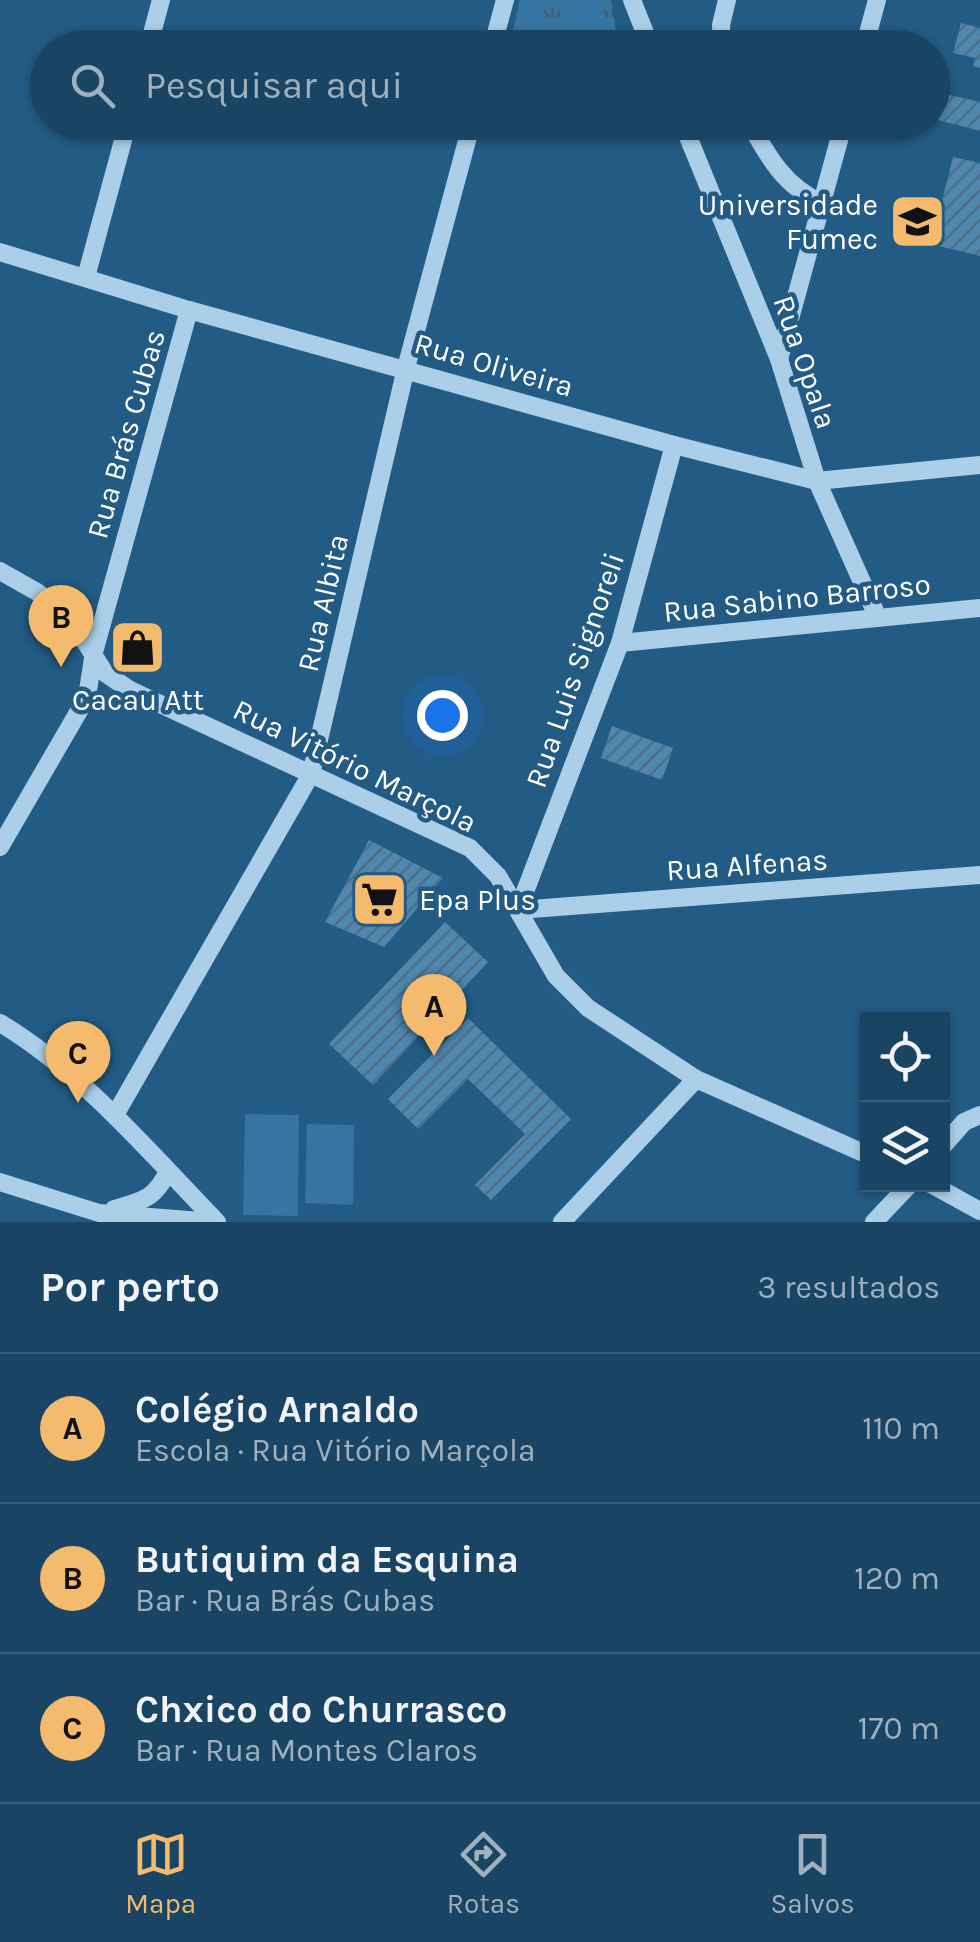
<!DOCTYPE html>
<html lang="pt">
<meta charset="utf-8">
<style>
:root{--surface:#1a4463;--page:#234b69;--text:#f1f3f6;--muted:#9fb0be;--line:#385c78;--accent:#f4ba6d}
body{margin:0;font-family:Karla,sans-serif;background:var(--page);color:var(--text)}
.controls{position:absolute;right:30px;bottom:30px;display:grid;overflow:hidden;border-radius:0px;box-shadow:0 2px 8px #0004}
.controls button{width:90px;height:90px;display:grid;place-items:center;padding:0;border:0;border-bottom:2px solid var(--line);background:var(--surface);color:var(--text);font:50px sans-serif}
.you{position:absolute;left:442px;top:715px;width:35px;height:35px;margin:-25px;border:8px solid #fff;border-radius:50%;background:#1a73e8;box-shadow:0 0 0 15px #1a73e833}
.badge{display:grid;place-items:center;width:65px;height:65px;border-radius:50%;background:var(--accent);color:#111;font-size:32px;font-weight:700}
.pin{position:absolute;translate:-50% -82px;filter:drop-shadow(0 2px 5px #0008)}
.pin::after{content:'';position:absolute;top:52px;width:35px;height:30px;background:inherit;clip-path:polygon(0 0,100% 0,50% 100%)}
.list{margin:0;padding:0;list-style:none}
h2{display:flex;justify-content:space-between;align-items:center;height:130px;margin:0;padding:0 40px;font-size:42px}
h2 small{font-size:32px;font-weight:400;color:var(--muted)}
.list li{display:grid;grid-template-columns:65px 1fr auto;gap:30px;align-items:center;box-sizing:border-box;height:150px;padding:0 40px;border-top:2px solid var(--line)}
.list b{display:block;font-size:38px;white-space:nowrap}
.list p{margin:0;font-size:32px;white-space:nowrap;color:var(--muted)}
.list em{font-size:32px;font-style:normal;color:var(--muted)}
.icon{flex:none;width:55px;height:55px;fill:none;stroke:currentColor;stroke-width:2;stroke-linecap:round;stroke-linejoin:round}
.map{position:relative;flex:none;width:980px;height:1222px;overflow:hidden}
.search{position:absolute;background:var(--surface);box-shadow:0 2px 8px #0004;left:30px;right:30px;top:30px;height:110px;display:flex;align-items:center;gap:25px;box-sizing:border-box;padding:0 35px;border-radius:55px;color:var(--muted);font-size:38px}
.sheet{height:580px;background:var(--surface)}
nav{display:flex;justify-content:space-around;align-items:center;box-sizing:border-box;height:140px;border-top:2px solid var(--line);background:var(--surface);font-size:28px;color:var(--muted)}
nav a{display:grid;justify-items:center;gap:5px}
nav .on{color:var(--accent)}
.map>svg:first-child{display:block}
.green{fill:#3675a1}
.park{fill:url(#park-tufts)}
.building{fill:url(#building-hatch)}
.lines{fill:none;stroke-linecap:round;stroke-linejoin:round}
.minor{stroke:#abcfe8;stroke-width:18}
.labels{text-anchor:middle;stroke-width:9;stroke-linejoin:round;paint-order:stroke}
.poi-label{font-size:30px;fill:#fff;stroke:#225b84;text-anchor:end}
.street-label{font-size:30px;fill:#fff;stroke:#225b84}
</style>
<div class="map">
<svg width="980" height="1222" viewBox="0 0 980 1222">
<defs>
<pattern id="park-tufts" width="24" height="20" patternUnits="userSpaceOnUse" patternTransform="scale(2.5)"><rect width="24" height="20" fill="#3675a1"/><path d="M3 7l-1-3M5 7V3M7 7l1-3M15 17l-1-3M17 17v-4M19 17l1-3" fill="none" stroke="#425e72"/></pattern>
<pattern id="building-hatch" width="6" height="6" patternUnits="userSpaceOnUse" patternTransform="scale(2.5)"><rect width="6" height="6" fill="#4f87ae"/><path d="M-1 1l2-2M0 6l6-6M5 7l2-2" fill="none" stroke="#4e6f87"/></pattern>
</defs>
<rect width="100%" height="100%" fill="#225b84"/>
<g class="green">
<polygon points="245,1114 299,1115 298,1216 243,1215"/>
<polygon points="307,1124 354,1125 353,1205 305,1203"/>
</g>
<polygon class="park" points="520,0 611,0 616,30 552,47 509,47"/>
<g class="building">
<polygon points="961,23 980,28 980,68 973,66 975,58 953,53"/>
<polygon points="945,94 980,102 980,131 938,120"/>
<polygon points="953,157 980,163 980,256 931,244"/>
<polygon points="612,726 673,748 662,780 601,758"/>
<polygon points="369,840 443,878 384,947 325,922"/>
<polygon points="445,922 488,962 373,1085 329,1044"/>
<polygon points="468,1018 571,1119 491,1200 475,1185 525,1134 468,1079 418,1129 388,1099"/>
</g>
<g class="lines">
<g class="minor">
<polyline points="632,0 651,48"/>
<polyline points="148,48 161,0"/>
<polyline points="492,48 505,0"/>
<polyline points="722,48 721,25 727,0"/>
<polyline points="864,48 877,0"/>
<polyline points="682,122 779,359 817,481 878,618"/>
<path d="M 749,122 C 768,157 785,187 822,203"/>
<polyline points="0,252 189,310 674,445 817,481 980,465"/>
<polyline points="86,277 128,122"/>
<polyline points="779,359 844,122"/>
<polyline points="674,445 620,643 518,910 980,875"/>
<polyline points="0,571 37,592 71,620 105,673 130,690 470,848 498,876 556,976 588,1008 696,1079 868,1155"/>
<polyline points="620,643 980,608"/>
<polyline points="0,847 87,697 94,652 189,310"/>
<path d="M 0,1023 C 81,1071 152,1155 217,1222"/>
<polyline points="115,1115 311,774 406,368 472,122"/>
<polyline points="942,1147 964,1122 980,1115"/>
<polyline points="0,1182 99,1213 214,1222"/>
<polyline points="931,1184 980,1211"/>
<path d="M 114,1209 C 144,1200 153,1200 168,1172"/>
<polyline points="562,1222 696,1079"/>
<polyline points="874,1222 910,1184"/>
</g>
</g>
<defs>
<symbol id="university-square" viewBox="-11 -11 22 22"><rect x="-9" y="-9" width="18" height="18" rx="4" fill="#f4ba6d" stroke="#225b84"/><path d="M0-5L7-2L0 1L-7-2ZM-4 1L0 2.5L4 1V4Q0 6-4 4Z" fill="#111"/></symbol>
<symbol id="shop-square" viewBox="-11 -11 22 22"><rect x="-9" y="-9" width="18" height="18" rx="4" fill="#f4ba6d" stroke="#225b84"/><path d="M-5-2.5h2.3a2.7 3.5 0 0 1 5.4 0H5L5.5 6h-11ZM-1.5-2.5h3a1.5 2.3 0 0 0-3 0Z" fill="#111"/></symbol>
<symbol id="supermarket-square" viewBox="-11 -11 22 22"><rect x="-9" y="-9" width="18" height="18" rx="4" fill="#f4ba6d" stroke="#225b84"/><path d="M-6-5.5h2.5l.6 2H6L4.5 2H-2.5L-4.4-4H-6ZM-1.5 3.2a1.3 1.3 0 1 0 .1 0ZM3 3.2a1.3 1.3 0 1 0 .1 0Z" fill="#111"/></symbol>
</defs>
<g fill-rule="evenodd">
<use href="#university-square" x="886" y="190" width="63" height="63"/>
<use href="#shop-square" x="106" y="616" width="63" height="63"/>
<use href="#supermarket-square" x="348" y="868" width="63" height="63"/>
</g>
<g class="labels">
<g class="poi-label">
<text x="878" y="215">Universidade<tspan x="878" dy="34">Fumec</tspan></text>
<text x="138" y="710" text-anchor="middle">Cacau Att</text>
<text x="419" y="910" text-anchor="start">Epa Plus</text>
</g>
<g class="street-label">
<text transform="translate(805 362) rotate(71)" y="10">Rua Opala</text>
<text transform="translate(494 365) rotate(16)" y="10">Rua Oliveira</text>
<text transform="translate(126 434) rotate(-74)" y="10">Rua Brás Cubas</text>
<text transform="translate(797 598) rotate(-6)" y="10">Rua Sabino Barroso</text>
<text transform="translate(323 603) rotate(-77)" y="10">Rua Albita</text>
<text transform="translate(575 670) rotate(-71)" y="10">Rua Luis Signoreli</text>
<text transform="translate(355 766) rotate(26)" y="10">Rua Vitório Marçola</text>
<text transform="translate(747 865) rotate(-4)" y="10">Rua Alfenas</text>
</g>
</g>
</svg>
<div class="controls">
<button><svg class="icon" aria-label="locate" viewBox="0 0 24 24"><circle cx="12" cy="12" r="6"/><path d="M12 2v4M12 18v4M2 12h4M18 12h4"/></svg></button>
<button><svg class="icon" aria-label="layers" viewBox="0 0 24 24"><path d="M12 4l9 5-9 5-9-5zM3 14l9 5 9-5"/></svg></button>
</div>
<div class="you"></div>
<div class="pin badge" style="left:434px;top:1056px">A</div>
<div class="pin badge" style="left:61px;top:667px">B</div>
<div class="pin badge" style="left:78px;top:1103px">C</div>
<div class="search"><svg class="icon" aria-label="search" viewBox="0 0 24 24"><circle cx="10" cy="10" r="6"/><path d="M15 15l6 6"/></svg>Pesquisar aqui</div>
</div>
<section class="sheet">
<h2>Por perto<small>3 resultados</small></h2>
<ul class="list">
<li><span class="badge">A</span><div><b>Colégio Arnaldo</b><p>Escola · Rua Vitório Marçola</p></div><em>110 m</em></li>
<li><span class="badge">B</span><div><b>Butiquim da Esquina</b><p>Bar · Rua Brás Cubas</p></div><em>120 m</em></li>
<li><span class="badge">C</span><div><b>Chxico do Churrasco</b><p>Bar · Rua Montes Claros</p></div><em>170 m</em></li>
</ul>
</section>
<nav>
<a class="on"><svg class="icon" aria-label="map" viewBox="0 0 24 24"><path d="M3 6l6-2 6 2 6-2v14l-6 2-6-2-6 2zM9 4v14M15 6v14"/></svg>Mapa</a>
<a><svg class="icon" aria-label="directions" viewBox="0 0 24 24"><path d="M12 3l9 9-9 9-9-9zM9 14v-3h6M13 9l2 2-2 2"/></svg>Rotas</a>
<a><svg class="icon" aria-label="saved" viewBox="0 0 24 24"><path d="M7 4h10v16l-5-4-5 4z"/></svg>Salvos</a>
</nav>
